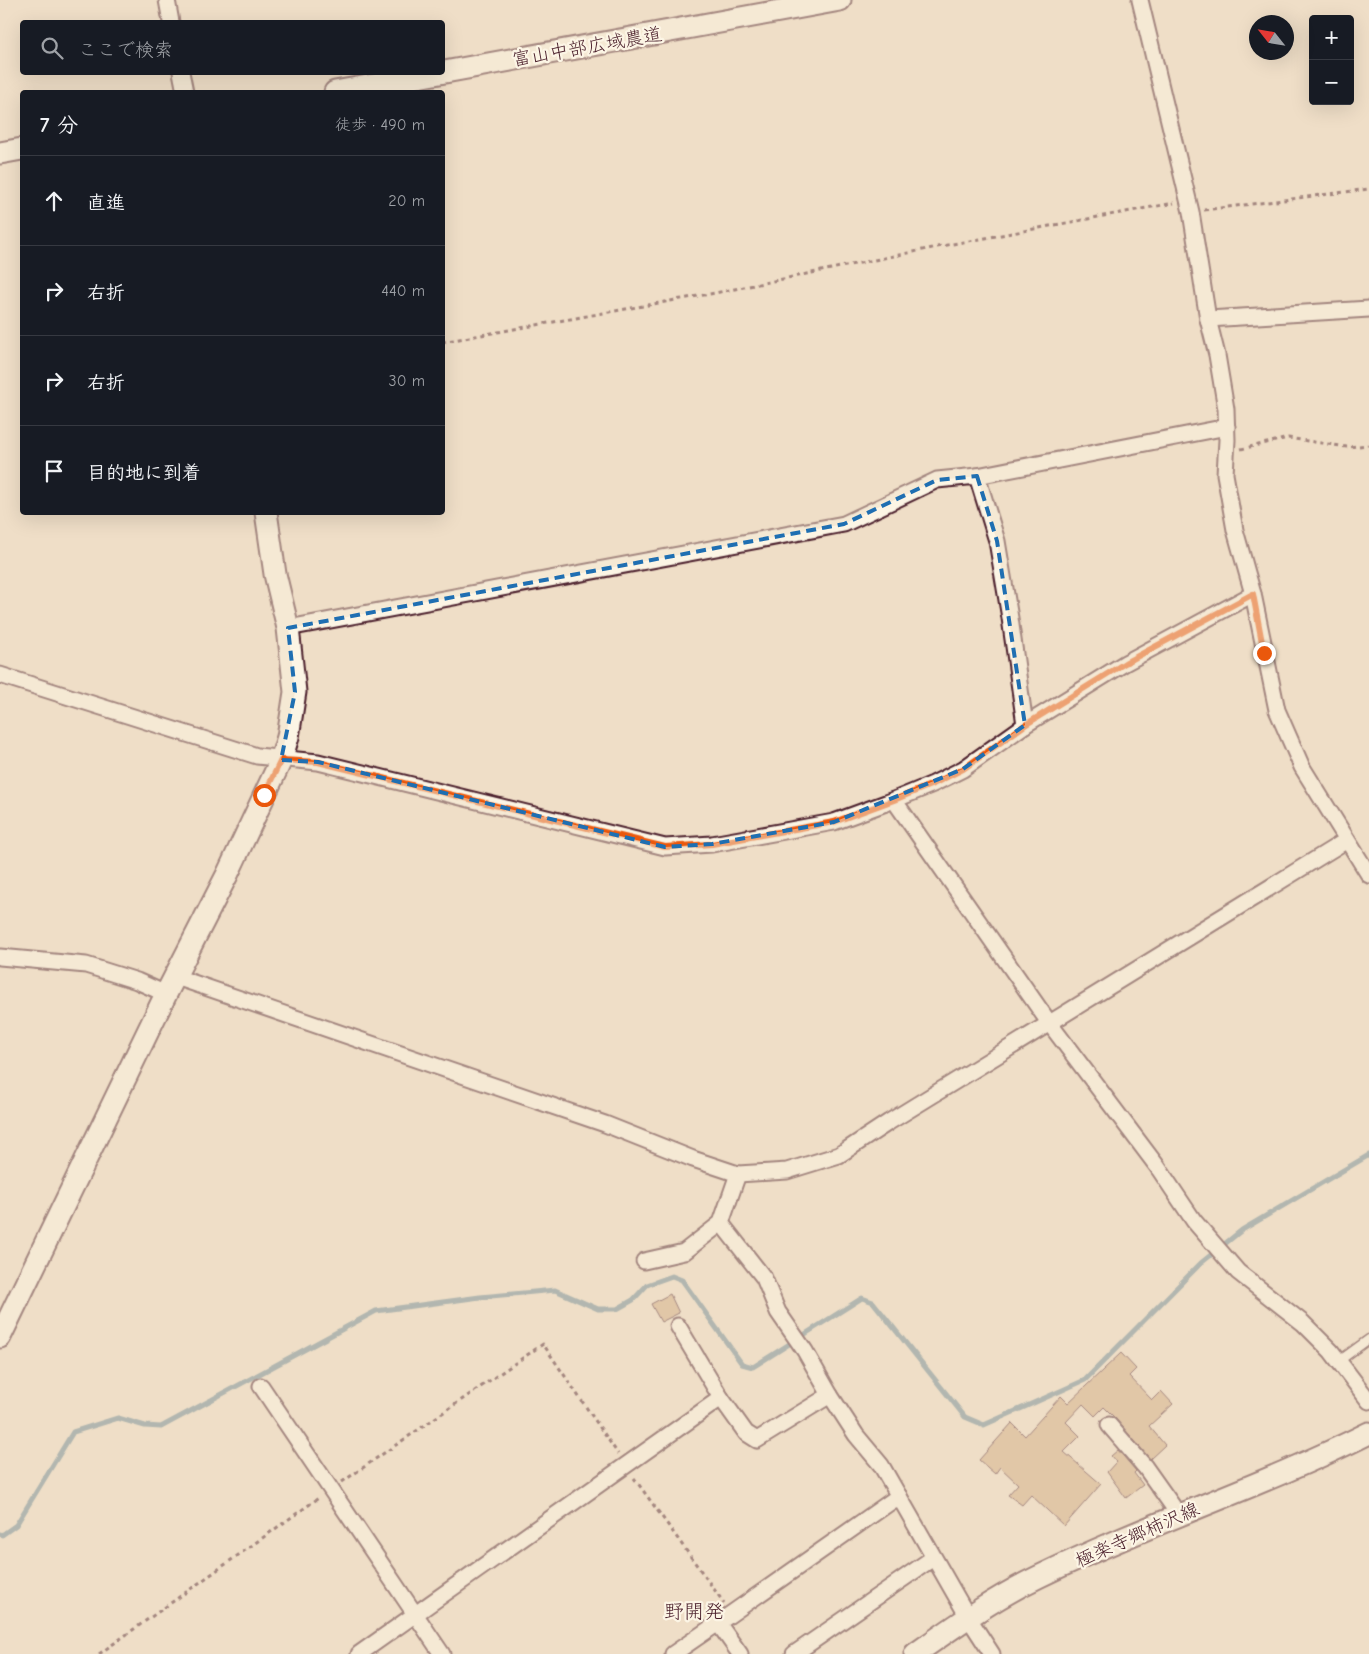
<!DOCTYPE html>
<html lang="ja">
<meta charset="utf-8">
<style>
:root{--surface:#171b24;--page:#242831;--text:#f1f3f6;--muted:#9ea1a6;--line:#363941}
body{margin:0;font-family:"Comic Neue","Klee One",sans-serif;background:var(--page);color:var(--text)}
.controls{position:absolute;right:15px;top:15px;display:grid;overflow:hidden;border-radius:5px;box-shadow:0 5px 20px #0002}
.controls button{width:45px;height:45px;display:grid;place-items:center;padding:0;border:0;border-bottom:1px solid var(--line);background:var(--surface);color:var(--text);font:25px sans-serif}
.compass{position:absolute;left:1249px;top:15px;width:45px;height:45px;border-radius:50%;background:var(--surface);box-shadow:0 5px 20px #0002;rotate:301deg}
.stop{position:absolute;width:15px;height:15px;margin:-11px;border:4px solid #ea580c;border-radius:50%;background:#fff}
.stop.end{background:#ea580c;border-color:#fff;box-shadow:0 1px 5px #0008}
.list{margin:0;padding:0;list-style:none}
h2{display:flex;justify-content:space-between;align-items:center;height:65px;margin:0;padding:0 20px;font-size:21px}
h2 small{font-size:16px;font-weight:400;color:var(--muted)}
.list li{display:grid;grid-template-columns:32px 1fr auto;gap:15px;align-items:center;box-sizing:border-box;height:90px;padding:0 20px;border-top:1px solid var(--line)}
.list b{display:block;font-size:19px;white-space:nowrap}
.list em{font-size:16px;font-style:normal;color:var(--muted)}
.icon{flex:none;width:28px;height:28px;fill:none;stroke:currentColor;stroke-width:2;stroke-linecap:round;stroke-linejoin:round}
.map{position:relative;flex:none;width:1369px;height:1654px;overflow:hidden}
.search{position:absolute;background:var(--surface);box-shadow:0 5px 20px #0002;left:20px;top:20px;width:425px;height:55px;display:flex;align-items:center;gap:12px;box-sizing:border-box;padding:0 18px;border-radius:5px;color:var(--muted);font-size:19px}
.panel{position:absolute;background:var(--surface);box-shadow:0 5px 20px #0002;left:20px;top:90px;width:425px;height:425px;border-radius:5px}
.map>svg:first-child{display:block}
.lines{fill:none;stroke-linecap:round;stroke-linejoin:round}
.stream{stroke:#698694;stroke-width:5}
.building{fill:#d0aa82;stroke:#4a1f2b}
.lane-casing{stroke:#4a1f2b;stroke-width:11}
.street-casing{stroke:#4a1f2b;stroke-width:19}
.secondary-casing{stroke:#4a1f2b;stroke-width:25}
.path{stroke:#4a1f2b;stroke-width:3;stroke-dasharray:4 4;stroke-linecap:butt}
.lane{stroke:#fcf5e5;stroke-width:8}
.street{stroke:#fcf5e5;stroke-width:15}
.secondary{stroke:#fcf5e5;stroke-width:21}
.route{stroke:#ea580c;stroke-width:6}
.marked{fill:none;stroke:#1f6fb2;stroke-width:4;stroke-dasharray:10 6;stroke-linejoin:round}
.labels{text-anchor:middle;stroke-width:4.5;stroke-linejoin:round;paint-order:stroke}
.street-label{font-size:19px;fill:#4a1f2b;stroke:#fcf5e5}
.neighbourhood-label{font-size:20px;fill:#4a1f2b;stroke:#fcf5e5}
</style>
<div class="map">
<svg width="1369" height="1654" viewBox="0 0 1369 1654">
<rect width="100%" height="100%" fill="#efdec7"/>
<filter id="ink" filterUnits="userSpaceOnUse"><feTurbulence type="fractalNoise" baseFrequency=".02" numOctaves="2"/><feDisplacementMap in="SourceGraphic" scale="10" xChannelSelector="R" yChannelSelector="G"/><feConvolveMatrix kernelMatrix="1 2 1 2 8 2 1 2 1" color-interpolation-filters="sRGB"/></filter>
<g filter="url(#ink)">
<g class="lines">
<polyline class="stream" points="0,1534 2,1535 16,1525 73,1432 118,1418 145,1426 161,1427 376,1311 480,1297 555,1290 598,1309 617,1309 633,1300 647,1285 672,1276 682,1280 742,1364 753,1367 862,1298 873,1302 965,1417 984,1425 1085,1380 1201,1263 1242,1230 1369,1155"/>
</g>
<g class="building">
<polygon points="670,1294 679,1313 661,1322 651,1304"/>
<polygon points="1121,1353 1136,1369 1129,1376 1152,1400 1161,1391 1173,1404 1149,1426 1165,1445 1150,1459 1116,1419 1104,1407 1095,1416 1083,1404 1066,1422 1080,1436 1064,1452 1101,1484 1064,1526 1031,1495 1022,1505 1008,1495 1018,1484 1000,1467 995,1474 979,1460 1012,1423 1025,1436 1061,1396 1068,1403"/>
<polygon points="1118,1450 1136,1471 1134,1473 1143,1485 1126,1498 1107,1472 1116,1462 1111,1456"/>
</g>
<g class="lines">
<defs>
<polyline id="lane" points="1339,1361 1369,1339"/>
<g id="street">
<polyline points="167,0 171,22"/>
<polyline points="1140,0 1191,212 1208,319 1217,355 1226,409 1227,440 1225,474 1235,530 1253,594 1277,710 1302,767 1369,875"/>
<polyline points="181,72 185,92"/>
<polyline points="1208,319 1369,309"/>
<polyline points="977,476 1227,427"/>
<polyline points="288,628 844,524 937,480 977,476 997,541 1010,618 1025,725"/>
<polyline points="0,675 257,756 318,762 665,847 712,844 834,822 894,800 933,784 963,769 1025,725 1125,663 1253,594"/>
<polyline points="894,800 1050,1024 1157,1166 1194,1221 1238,1272 1303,1323 1331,1351 1369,1401"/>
<polyline points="0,957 86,965 137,981 166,994"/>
<polyline points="176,977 605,1124 693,1159 738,1174 787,1171 839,1155 889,1122 1347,840"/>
<polyline points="721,1223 764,1278 778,1312 805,1351 830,1395"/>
<polyline points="644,1261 684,1252 721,1223 738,1174"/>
<polyline points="678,1326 721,1398"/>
<polyline points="261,1386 442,1654"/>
<polyline points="1109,1425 1145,1467 1179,1515"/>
<polyline points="359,1654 721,1398 746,1433 757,1440 830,1395 856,1435 881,1465 968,1617 992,1654"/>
<polyline points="673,1654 718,1623"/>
<polyline points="740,1654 718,1623 899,1496"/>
<polyline points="794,1654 933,1558"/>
</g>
<g id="secondary">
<polyline points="335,92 840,0"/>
<polyline points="0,153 22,149"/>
<polyline points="0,1337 166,994 227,875 281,760 288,737 295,692 288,628 275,574 266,512"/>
<path d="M 915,1654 C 955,1626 994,1598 1038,1577 C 1146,1524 1261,1487 1369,1433"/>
</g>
</defs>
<use href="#lane" class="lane-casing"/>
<use href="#street" class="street-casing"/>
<use href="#secondary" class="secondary-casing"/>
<g class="path">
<polyline points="1204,210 1369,189"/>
<polyline points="442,342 715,293 942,246 1174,203"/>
<polyline points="1241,449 1288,438 1347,447 1369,445"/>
<polyline points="634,1478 724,1603"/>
<polyline points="342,1482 543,1344 618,1454"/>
<polyline points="99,1654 320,1497"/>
</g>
<use href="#lane" class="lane"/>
<use href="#street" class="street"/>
<use href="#secondary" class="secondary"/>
</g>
</g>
<g class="lines" filter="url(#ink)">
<polyline class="route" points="264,795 281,760 318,762 665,847 712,844 834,822 894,800 933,784 963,769 1025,725 1125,663 1253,594 1264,653"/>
</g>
<path d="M0 0H1369V1654H0ZM 977,476 L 997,541 L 1025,725 L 963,769 L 834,822 L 712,844 L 665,847 L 318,762 L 281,760 L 295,692 L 288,628 L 844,524 L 937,480 Z" fill="#efdec7" fill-opacity=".55" fill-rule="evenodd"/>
<path class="marked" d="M 977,476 L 997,541 L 1025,725 L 963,769 L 834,822 L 712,844 L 665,847 L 318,762 L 281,760 L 295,692 L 288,628 L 844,524 L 937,480 Z"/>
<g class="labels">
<g class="street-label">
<text transform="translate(587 46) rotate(-10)" y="7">富山中部広域農道</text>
<text transform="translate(1137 1534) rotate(-24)" y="7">極楽寺郷柿沢線</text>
</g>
<g class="neighbourhood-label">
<text x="694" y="1618">野開発</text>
</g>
</g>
</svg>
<div class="controls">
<button>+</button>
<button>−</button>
</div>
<svg class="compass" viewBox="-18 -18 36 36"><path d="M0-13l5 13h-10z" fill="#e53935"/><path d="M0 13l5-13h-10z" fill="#9ea1a6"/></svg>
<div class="stop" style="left:264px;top:795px"></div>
<div class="stop end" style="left:1264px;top:653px"></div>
<div class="search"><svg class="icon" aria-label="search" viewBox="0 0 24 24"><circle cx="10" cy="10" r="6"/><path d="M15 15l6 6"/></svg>ここで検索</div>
<section class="panel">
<h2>7 分<small>徒歩 · 490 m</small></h2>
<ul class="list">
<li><svg class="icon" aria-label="ahead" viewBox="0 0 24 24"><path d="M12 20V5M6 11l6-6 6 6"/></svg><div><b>直進</b></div><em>20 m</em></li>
<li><svg class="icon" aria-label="right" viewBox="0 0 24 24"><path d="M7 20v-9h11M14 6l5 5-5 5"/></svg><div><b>右折</b></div><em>440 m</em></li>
<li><svg class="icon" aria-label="right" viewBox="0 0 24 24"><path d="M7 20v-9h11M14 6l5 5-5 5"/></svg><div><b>右折</b></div><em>30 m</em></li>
<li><svg class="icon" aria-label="arrive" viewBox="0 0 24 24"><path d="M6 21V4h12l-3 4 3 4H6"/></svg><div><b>目的地に到着</b></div></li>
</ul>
</section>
</div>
